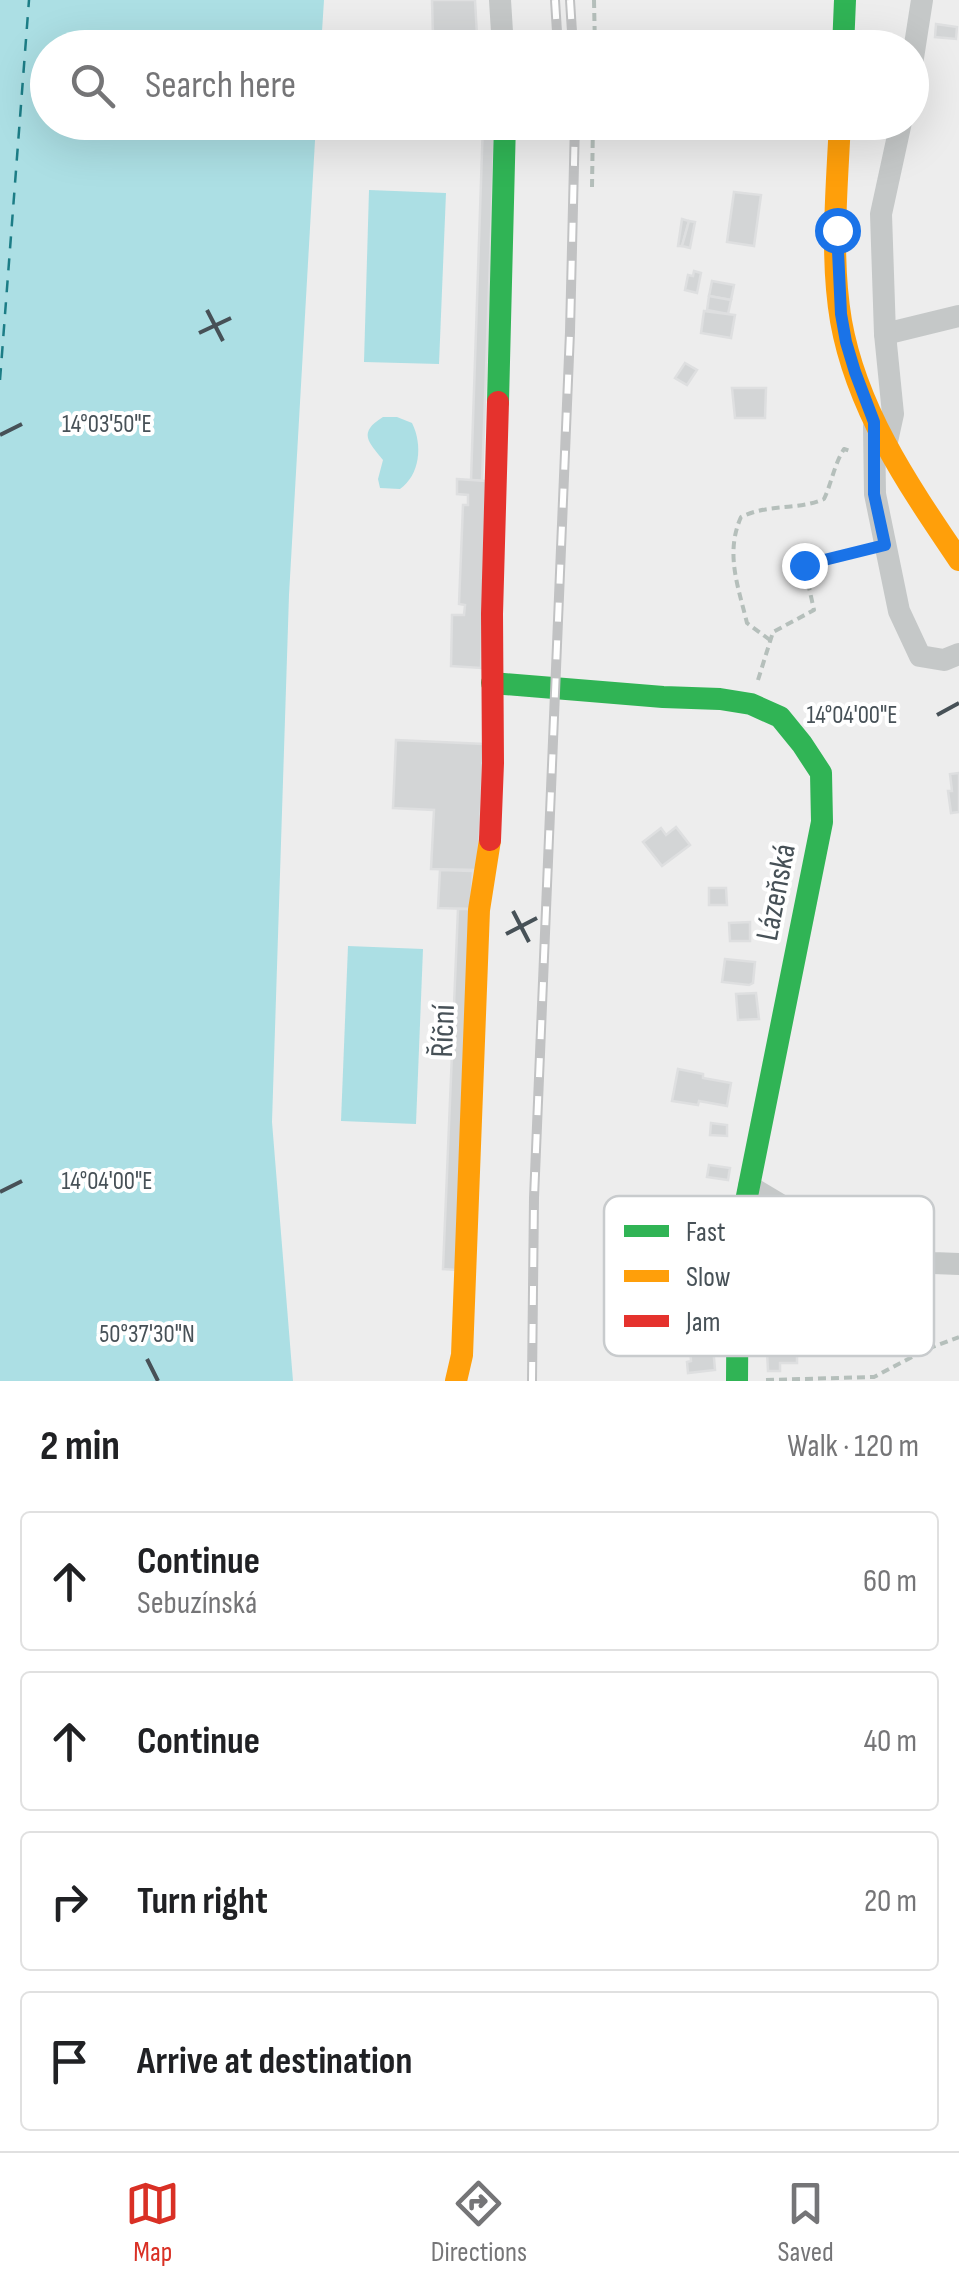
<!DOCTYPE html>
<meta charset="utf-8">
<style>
:root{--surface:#fff;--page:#f6f6f6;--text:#202124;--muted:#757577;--line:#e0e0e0;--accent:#d93025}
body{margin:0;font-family:"Sofia Sans Condensed",sans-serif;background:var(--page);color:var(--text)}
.stop{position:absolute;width:30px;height:30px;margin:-22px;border:8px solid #1a73e8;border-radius:50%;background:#fff}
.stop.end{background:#1a73e8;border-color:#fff;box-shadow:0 2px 10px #0008}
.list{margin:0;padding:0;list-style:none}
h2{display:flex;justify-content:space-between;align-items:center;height:130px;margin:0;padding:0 40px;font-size:42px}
h2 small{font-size:32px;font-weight:400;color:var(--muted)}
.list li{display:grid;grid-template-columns:65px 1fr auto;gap:30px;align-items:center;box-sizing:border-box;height:140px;margin:0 20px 20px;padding:0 20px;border:2px solid var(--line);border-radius:10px}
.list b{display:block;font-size:38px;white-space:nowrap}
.list p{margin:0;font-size:32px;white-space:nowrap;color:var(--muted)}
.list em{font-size:32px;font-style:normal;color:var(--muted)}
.icon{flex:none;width:55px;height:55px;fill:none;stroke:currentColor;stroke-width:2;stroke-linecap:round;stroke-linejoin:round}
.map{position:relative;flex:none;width:959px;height:1381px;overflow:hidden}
.search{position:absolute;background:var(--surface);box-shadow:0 10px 40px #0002;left:30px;right:30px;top:30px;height:110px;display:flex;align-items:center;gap:25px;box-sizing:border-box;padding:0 35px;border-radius:55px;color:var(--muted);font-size:38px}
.sheet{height:770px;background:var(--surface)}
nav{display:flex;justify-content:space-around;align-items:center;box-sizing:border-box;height:140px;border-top:2px solid var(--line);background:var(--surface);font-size:28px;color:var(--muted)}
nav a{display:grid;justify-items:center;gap:5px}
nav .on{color:var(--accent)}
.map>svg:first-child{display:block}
.water{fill:#acdfe4}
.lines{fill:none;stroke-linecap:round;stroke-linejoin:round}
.ferry{stroke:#1c7d86;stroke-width:2.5;stroke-dasharray:12 10;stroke-linecap:butt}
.building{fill:#d3d5d6;stroke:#dedfe0;stroke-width:2.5}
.path{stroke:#b5bfbb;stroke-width:4;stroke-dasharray:8 5;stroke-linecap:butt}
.street{stroke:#c5c8c8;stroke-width:22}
.fast{stroke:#30b455;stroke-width:22}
.slow{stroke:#ff9f0a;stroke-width:22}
.jam{stroke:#e5322d;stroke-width:22}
.rail-casing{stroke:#c1c2c3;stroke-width:10}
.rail{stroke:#fff;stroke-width:6;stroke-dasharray:19;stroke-linecap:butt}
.route{stroke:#1a73e8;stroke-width:12}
.ticks{fill:none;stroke:#475157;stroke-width:4}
.labels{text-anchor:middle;stroke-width:8;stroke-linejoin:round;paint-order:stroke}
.street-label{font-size:32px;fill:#475157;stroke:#fff}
.key{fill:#fff;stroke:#c8cbcd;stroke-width:2.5}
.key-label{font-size:28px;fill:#475157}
.ticks-label{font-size:25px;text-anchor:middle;fill:#475157;stroke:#fff;stroke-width:8;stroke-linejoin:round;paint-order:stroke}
</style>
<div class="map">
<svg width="959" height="1381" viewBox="0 0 959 1381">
<rect width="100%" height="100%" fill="#ededed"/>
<g class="water">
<polygon points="0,0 324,0 321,47 48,48 48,122 316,123 289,595 272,1122 293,1381 0,1381"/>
<polygon points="369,190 446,193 439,364 364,362"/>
<path d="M 383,417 L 397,417 L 412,423 C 423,445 420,475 400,489 L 380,488 L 378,479 L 383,460 C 369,442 357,433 383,417 Z"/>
<polygon points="348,946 423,949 416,1124 341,1121"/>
</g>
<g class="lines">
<polyline class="ferry" points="0,380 29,0"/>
</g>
<g class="building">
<polygon points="432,0 475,0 477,36 433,36"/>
<polygon points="936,24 957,27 956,39 935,37"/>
<polygon points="433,36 477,36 477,48 434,48"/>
<polygon points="483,122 495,122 482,481 471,480"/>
<polygon points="734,192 761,195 754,246 727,242"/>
<polygon points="682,219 689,221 682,246 678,246"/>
<polygon points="689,221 695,222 690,248 682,246"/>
<polygon points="694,271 701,273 697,293 685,290 688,275 693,276"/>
<polygon points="712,281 734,285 731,300 709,296"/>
<polygon points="709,296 731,300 728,314 707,310"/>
<polygon points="704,311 735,315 731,338 701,333"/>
<polygon points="685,363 697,370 687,385 675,378"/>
<polygon points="732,388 766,388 765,418 735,418"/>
<polygon points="457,479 486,481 481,668 451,666 452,615 464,615 465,605 459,604 463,505 468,505 468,495 457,494"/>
<polygon points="396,740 484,744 478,870 431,869 434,810 393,808"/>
<polygon points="959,773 959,812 951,813 948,791 952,791 950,774"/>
<polygon points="676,827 690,845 662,866 643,842 661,828 666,835"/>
<polygon points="440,870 473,871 471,909 438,908"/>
<polygon points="709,888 726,888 727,905 709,905"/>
<polygon points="458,909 471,909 456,1270 443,1269"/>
<polygon points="750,922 750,941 730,941 729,923"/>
<polygon points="725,959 755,962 753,983 749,985 722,982"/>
<polygon points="756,993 759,1019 738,1020 736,994"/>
<polygon points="678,1069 703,1074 703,1078 731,1083 727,1106 699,1101 698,1105 672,1101"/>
<polygon points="711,1123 727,1125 727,1136 710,1135"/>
<polygon points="709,1165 730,1168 728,1180 707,1177"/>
<polygon points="792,1330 797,1340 797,1363 780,1363 780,1371 768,1371 766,1331"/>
<polygon points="713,1346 715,1370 688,1373 687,1362 691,1361 690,1349"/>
</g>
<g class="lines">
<g class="path">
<polyline points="594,0 595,48"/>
<polyline points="592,187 593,122"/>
<path d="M 770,640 L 747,623 C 738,586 725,553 741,517 C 770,503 796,511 824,499 C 832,482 834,465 844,449 L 850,451"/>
<polyline points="758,680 773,632 814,610 804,565 865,550"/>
<polyline points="766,1380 874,1377 927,1349 959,1337"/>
</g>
<g class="street">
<polyline points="500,0 503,48"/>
<polyline points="912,64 922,0"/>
<polyline points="885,334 959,316"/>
<polyline points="874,426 875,494 899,611 920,656 944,660 959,654"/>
<polyline points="886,446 893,414 885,334 881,214 901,122"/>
<polyline points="749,1186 851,1247 933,1263 959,1264"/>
</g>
<g class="fast">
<polyline points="843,48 845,0"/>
<polyline points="498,402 505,122"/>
<polyline points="492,683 663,697 720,699 751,704 780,717 802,744 821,773 822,822 738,1241 737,1381"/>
</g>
<g class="slow">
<path d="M 840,122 C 837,188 830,256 841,321 C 857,411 909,486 959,560"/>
<polyline points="456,1381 462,1355 479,910 490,840"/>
</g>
<polyline class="jam" points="490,840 493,763 492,614 498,402"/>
<defs>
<g id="rail">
<polyline points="555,0 558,48"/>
<polyline points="570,0 573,48"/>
<polyline points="532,1381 534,1198 570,332 575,122"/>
</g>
</defs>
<use href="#rail" class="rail-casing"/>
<use href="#rail" class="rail"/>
</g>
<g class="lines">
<polyline class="route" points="804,565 885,545 874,494 874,422 855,372 846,342 841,314 837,230"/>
</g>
<path class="ticks" d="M 207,310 L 223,341M 199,333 L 231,318M 0,435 L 22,424M 937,715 L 959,703M 513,911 L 529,942M 506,934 L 537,918M 0,1192 L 22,1181M 147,1359 L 158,1381"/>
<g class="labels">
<g class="street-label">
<text transform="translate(775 892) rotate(-79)" y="11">Lázeňská</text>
<text transform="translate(442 1031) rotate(-88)" y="11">Říční</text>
</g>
</g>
<rect x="604" y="1196" width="330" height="160" rx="15" class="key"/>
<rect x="624" y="1225" width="45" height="12" fill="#30b455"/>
<rect x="624" y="1270" width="45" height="12" fill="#ff9f0a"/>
<rect x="624" y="1315" width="45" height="12" fill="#e5322d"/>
<g class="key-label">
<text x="686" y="1241">Fast</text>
<text x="686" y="1286">Slow</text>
<text x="686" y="1331">Jam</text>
</g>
<g class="ticks-label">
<text x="107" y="432">14°03'50"E</text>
<text x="852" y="723">14°04'00"E</text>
<text x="107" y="1189">14°04'00"E</text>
<text x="147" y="1342">50°37'30"N</text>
</g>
</svg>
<div class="stop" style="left:837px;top:230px"></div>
<div class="stop end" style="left:804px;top:565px"></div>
<div class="search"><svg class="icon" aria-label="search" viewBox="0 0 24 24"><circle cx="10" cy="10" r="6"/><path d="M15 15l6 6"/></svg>Search here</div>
</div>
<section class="sheet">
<h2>2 min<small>Walk · 120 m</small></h2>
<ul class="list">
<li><svg class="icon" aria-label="ahead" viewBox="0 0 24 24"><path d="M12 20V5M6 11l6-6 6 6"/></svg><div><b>Continue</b><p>Sebuzínská</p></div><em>60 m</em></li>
<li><svg class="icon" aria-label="ahead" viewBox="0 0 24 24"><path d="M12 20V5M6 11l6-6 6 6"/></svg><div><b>Continue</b></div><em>40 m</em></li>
<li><svg class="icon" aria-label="right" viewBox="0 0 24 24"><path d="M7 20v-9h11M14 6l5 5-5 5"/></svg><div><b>Turn right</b></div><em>20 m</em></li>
<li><svg class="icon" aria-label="arrive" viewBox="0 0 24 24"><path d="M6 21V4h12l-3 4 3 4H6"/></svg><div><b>Arrive at destination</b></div></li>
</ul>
</section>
<nav>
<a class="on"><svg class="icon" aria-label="map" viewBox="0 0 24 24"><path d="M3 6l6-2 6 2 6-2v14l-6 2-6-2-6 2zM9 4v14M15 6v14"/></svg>Map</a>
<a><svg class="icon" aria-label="directions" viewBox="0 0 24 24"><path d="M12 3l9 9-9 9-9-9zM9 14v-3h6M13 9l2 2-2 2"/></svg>Directions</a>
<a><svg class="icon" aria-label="saved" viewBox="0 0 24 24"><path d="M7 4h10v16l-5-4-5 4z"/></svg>Saved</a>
</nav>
